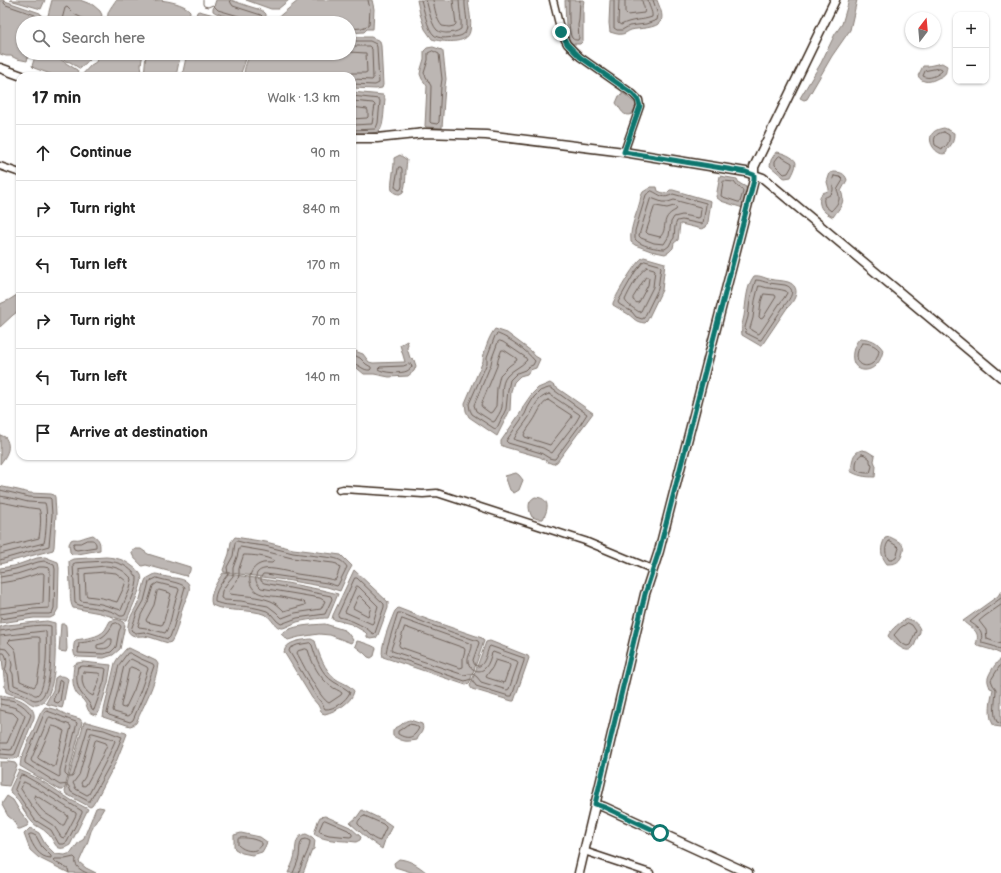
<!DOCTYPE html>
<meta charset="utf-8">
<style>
:root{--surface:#fff;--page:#f2f2f2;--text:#222;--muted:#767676;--line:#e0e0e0}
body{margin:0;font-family:"Balsamiq Sans",sans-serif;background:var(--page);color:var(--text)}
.controls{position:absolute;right:12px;top:12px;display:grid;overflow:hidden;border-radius:8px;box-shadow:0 1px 3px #0004}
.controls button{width:36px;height:36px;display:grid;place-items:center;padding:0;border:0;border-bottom:1px solid var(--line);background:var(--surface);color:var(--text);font:20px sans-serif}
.compass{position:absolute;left:905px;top:12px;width:36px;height:36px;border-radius:50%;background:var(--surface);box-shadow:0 1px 3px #0004;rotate:16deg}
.stop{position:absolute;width:12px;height:12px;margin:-9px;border:3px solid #0f766e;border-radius:50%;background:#fff}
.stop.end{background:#0f766e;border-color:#fff;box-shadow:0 1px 4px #0008}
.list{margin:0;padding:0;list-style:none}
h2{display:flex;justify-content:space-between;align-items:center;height:52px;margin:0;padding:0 16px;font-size:17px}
h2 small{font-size:13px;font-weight:400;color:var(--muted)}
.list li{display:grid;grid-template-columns:26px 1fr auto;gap:12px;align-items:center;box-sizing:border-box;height:56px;padding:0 16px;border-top:1px solid var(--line)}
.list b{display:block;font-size:15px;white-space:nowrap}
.list em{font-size:13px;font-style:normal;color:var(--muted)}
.icon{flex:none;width:22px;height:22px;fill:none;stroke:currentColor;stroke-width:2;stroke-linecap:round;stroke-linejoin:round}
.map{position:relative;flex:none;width:1001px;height:873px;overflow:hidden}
.search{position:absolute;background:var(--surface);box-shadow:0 1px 3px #0004;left:16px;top:16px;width:340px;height:44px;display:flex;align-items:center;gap:10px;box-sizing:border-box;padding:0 14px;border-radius:22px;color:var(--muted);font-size:15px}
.panel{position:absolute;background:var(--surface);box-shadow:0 1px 3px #0004;left:16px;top:72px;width:340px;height:388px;border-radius:12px}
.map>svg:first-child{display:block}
.water{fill:#bcb6b3;stroke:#887e77}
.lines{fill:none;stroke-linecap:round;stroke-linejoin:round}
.shore{stroke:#6f625a;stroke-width:1}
.minor-casing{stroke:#3b2a1e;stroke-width:9}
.tertiary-casing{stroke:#3b2a1e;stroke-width:11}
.minor{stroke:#fff;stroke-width:6}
.tertiary{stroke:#fff;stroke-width:8}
.route{stroke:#0f766e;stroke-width:5}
</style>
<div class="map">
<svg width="1001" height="873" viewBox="0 0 1001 873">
<rect width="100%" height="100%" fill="#fff"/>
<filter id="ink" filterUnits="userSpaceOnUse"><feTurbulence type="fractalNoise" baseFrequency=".025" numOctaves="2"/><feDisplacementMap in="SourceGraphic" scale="8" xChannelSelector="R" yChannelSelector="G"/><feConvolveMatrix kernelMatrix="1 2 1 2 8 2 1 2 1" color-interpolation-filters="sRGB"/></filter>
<g filter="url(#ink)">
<g class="water">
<polygon points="0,0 5,1 40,13 41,15 39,23 23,23 23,53 29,53 27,61 17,59 11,56 6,56 0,54"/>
<polygon points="10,0 45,0 41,9"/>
<polygon points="52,0 80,0 93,5 100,11 102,15 99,23 46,23"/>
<path d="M 116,0 L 154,0 L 156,2 L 157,0 C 166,0 185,4 190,11 L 189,23 L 110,23 C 104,14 111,8 116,0 Z"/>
<polygon points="216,0 231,0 248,6 261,10 264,12 266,14 266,16 264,23 245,23 232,18 216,13 213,11 213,9"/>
<polygon points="246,0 289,0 278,9 271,9"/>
<polygon points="299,0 372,0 374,9 373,29 367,29 364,32 349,33 349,23 271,23"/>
<path d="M 417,0 L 468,0 C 469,10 472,21 470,31 C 468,45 441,42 432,39 L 425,29 L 420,14 Z"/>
<path d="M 565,0 L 584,0 C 583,6 583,11 583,17 C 583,25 583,33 583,41 L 580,44 L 571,44 L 569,42 L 565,32 L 566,26 Z"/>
<path d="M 610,0 L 657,0 C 659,6 664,15 661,21 C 657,29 638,28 631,30 C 628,31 625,34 622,34 C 618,35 614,33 610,32 L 609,23 Z"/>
<polygon points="849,0 857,0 850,30 832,56 807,99 804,100 800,98 821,63 835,34 842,24"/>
<polygon points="199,11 229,19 239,23 194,23 197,12"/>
<path d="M 349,37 L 371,37 L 380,41 L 381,46 L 383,85 L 382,88 L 376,89 L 352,88 L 352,76 L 245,76 L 244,75 C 244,67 248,60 250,53 L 349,53 Z"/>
<polygon points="433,47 442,50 443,52 446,79 445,86 442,128 426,127 425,126 427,86 422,79 420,74 421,69 424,59 424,51 427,48"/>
<polygon points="36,53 50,53 77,70 78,72 75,76 56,76 34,68 32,66"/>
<path d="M 54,53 L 93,53 C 92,59 85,63 81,68 L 79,68 L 70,62 L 65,61 Z"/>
<polygon points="99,53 143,53 141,65 142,73 141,76 81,76 91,65 96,62"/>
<polygon points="146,53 174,53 180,55 180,57 176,76 144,76"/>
<polygon points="187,53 248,53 240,76 182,76"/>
<path d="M 942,63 L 947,66 C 947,66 946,71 946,72 C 945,75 941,77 938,78 C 931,82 923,84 918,76 L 923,66 L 928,66 Z"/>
<path d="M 352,92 L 383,95 L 385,99 C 384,106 384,125 380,130 C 377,135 357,134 352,133 Z"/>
<path d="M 622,92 L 636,104 L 636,106 L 632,114 C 623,118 621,109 616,103 L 619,96 L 622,95 Z"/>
<path d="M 944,128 L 949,130 L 954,133 C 954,142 952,144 947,150 C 947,151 947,152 946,153 C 937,159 917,132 944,128 Z"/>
<path d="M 776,152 C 781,152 795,157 796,163 C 796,168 793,173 791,177 L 785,178 L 783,177 L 770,166 L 771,160 Z"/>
<path d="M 400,155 L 407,160 C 405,171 407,183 403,192 L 400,194 C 397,194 393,193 392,190 C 390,186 395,165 394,158 Z"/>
<path d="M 833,172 C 840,172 845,173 847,180 L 841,191 C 846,203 840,207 833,217 C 829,215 824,212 822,209 C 819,205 818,196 823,193 C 824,192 827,192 829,190 L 829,189 L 827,182 L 830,173 Z"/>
<polygon points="720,176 737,179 739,183 746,187 747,191 743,208 721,201 716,197"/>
<path d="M 651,187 L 657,187 L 658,191 L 663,193 L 667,193 L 670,190 L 673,190 L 711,201 L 708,222 L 706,227 L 702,229 L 681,224 L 680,224 L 678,240 L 674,243 L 673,248 L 669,252 L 665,254 L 651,251 L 635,245 L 631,242 C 629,226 639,211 641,196 L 643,192 Z"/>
<path d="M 644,257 L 665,263 L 662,290 L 647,321 L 645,323 C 635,322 635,319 628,314 C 623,311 618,308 613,305 L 613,303 C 617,294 636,260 644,257 Z"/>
<path d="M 754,276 C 760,275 764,278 769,279 C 776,281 782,280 788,282 C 802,287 795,301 787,308 L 762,345 L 759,345 L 742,335 C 741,326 742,325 744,316 C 746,304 746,286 754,276 Z"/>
<polygon points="20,293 20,310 13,315 0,327 0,304 9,300"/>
<path d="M 495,329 L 507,333 L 531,351 L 535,356 L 540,359 L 536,368 L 530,370 L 527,374 L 520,376 L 514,382 L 511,391 L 510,410 L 497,436 L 469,417 L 466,411 L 465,403 L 483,361 C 483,353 489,336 495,329 Z"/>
<path d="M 860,338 C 871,339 877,341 883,350 C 879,377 849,376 853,352 C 854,347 856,342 860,338 Z"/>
<polygon points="407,341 408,344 407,348 410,358 414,360 416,366 414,371 408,376 389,377 374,374 364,374 358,369 352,366 352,350 363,354 369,362 373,363 405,362 400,345"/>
<polygon points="550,383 593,413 557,462 553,464 548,462 540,457 505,447 501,445 501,441 521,412 524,405 531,395 538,388"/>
<path d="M 0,435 L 5,437 C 12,447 7,455 0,464 Z"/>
<path d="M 862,450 L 867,451 L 875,456 L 874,461 L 876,466 L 875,477 C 865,477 858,476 850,471 C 854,463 850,453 862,450 Z"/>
<polygon points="516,473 519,475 523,480 519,490 514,493 510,490 505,476"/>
<polygon points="0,486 3,487 18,490 30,493 51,494 54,495 55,497 56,514 54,547 53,550 0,564"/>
<path d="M 535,497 C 550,498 549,508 543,519 L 538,519 L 532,517 C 528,509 527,501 535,497 Z"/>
<path d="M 93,535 C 100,540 100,542 100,550 L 78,554 L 72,554 L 70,552 L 69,544 L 71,540 C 74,538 76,540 80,539 C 85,537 89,536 93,535 Z"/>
<polygon points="235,537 266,542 293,549 310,551 341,555 352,566 348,573 340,591 327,587 285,580 224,572 223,570 229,554 231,542"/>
<path d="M 890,537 C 894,539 901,542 903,546 C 904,548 903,550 903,552 C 900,562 897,564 887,564 C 880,555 880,548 885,538 Z"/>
<path d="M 136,549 L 141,549 L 148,554 L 190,567 C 191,570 189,574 186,576 L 146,565 L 142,566 C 138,561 131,557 132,551 Z"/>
<polygon points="45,557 58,562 59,568 58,609 54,616 50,618 34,618 0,623 0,568 14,566 37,558"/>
<path d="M 106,557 C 117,558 123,559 132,566 C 135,568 139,571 141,575 C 145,582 130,611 127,620 L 123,620 L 100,613 L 73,608 C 69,601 71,592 70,585 C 70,577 69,569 69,561 L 73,559 Z"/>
<polygon points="354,570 388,602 388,608 378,635 376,638 370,639 367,637 367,634 365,632 351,624 332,619 333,615"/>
<path d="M 223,573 L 287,583 L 322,590 L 338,594 L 328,618 C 319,618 305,620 297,622 C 292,624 287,627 283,628 C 275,629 272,618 266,615 C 250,608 227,613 212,605 C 208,596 217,581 223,573 Z"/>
<path d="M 155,574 C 159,574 162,576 167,577 C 173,578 187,578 189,585 C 191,592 185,600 183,606 C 179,618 178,631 171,642 L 168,643 C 160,641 152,637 144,636 C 139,636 136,637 132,635 C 120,629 137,607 140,599 C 142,593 143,587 145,581 L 146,579 Z"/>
<path d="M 1001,591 L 1001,654 L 992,650 L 978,646 L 976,644 C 981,630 972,630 963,621 L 998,596 Z"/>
<path d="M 398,608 L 429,620 L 482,638 L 484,641 L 469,684 L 466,685 L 383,657 C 379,649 390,623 394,613 L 395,611 Z"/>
<path d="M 117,619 L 123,622 L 125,625 L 120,649 L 113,655 L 104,658 L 78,657 L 75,656 C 73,652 73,643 76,640 C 86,638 98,638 105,630 C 107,627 108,624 110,621 Z"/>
<path d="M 908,619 C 913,620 921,626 920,632 C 919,635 917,638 916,641 C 915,644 914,647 911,649 C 905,654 892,641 888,636 C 891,629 901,621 908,619 Z"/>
<path d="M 47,621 L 55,623 L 55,625 C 55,641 59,700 37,705 C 31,706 26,699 21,697 C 16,695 11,695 6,692 L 5,687 L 2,658 L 0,647 L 0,627 L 7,625 Z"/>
<polygon points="61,624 65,624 66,626 67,649 66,652 59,651"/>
<path d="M 325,624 L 344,630 L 347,632 L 353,640 L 351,643 L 330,635 L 319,634 L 299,637 L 288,640 L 281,634 C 291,625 312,625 325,624 Z"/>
<path d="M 311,639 L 315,641 C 319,654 324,670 336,679 C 342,683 350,685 354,691 C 352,703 336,711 325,714 L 322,713 L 318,705 L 312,698 L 284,652 C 286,641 302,640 311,639 Z"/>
<path d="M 357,641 C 362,642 372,645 376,648 L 374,656 L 371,658 L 368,657 L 364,653 L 355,646 Z"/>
<polygon points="490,641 528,656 529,658 528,661 514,701 512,701 472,689 470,686 486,642"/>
<path d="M 129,648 L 156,661 L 158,664 C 156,684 144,704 136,723 L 133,725 L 130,726 L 103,717 L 104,710 L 115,663 C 117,658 122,654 126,649 Z"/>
<path d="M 1001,659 L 1001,727 L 994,726 C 987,716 991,700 993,689 L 990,688 C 989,685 987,681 988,678 C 989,673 997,661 1001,659 Z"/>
<path d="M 83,662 L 111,665 L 108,683 L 99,712 L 96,715 C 86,713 89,708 84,701 C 82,698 79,697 77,694 C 71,685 73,675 74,665 L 77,663 Z"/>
<path d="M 58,676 C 61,676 66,676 68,679 L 63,705 L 62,708 L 47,704 L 46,703 L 53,690 L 55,678 Z"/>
<path d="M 0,695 C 4,696 9,696 13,697 C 22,700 36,707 34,718 L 21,750 L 19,757 L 14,759 L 0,758 Z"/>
<polygon points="45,707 57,710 67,715 80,719 82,722 65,788 63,790 60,790 20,766 21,759 41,712"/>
<path d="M 410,720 L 422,724 C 425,731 419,734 417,740 C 405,742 404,742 393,736 C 392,727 395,729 401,725 C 404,722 405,721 410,720 Z"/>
<polygon points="84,722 87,722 126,733 127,734 116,762 96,800 92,806 90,807 66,794 65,792"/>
<polygon points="0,762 9,762 15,763 17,766 9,786 0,785"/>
<path d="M 19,770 C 38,777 54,789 71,800 C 77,803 82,806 88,809 L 70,845 C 54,855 56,840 47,833 C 43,828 36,827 32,822 C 24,813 20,800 10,792 L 10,789 Z"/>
<polygon points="7,796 13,800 19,810 27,820 29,823 27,826 20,829 18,829 13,820 8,816 2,805 3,802"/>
<polygon points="99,807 104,808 92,828 87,844 79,862 86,868 96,873 69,873 39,858 30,850 24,834 30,828 39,833 45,844 55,854 65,855 71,853 79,842 83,840 96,808"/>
<polygon points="362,810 385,821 392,826 385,840 382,849 368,839 350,823 357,817"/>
<path d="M 325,816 L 350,827 L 361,837 L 360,840 L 356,842 C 343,840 325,842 314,834 L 318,821 L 320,817 Z"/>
<polygon points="241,833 260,837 267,842 265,847 262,852 252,855 242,853 235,849 234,846 234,835"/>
<path d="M 306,834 L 312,837 L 315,840 L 314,849 L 312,850 L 303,873 L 288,873 C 290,868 293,863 294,858 C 297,849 293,836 306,834 Z"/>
<path d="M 399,859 C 410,860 419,866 427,873 L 414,873 L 395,867 L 394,863 Z"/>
</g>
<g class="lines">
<g class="shore">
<polyline points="4,0 4,3 6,5 35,15 36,17 35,23"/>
<polyline points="203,0 203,4 204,6 208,7 213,5 218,10 242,17 244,20 245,23"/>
<polyline points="230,0 231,3 233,6 261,15 262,16 260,23"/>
<path d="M 421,0 C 424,9 427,29 434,35 C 438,39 448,38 452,37 C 457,37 464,36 466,31 C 469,24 464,8 465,0"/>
<path d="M 426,0 C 429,7 431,29 440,32 C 440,32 445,33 446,33 C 451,33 457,32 461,29 C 462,19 459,10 459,0"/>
<path d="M 433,0 C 435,9 436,19 442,26 L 449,27 L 454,26 L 456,24 L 453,0"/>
<path d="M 569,0 C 569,7 568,33 572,38 C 574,40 575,40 578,40 L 579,38 L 578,25 L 579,20 L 580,0"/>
<polyline points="614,0 614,28 617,30 622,30 629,26 646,24 657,20 658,15 653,0"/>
<path d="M 619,0 L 618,23 L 621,25 C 632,19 641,21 652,17 C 653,11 648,6 648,0"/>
<path d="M 625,0 L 625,13 L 627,15 L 644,13 C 646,9 642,4 642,0"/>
<polyline points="61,23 65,8 67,7 74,14 84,19 84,23"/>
<polyline points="349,29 362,28 369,25 370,9 368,0"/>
<polyline points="349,41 370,41 376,44 377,47 379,83 375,85 352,84"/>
<polyline points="349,46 369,46 372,49 373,79 372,80 352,79"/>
<polygon points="433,51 439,54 442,79 441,86 439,122 437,124 431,123 430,122 431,86 424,73 428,60 428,53 430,52"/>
<path d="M 940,68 L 942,69 L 942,71 C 938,75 929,80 923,76 L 925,71 Z"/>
<polyline points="344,76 351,73 365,73 367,72 366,53 349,52"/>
<polyline points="352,96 379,99 380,101 378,123 376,128 375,129 352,130"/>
<polyline points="352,101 373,103 375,105 372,124 352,125"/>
<polyline points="352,107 367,109 368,111 368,117 367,118 352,119"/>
<path d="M 944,132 L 949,135 C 950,141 947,147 942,149 L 935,145 C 933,137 936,133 944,132 Z"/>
<polygon points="780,156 792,163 792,166 788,173 784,174 775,165 775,161 778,157"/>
<polygon points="399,167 401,167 402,169 402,186 401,189 399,190 396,188 395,186 398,169"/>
<path d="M 834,176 L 840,177 L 843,180 L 837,190 C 838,192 839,194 839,197 C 840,202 834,208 831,211 L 825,206 C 821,194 827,199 832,193 C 835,188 830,183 834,176 Z"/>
<polygon points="724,181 734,182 737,186 742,189 743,192 740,202 738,202 723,197 721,196 723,182"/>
<path d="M 652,191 C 661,195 663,200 673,194 L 706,203 L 706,205 L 703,223 L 701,224 L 682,220 L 677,221 L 675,226 L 674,238 L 671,242 L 669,246 L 665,249 C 657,249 640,246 635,239 L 635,231 L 646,195 Z"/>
<polygon points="651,198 662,202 668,202 674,200 700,207 701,209 700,217 698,218 682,215 674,217 671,222 669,236 664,244 654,243 641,238 639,236 640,232"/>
<path d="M 656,206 L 667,208 L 674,206 L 677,208 L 676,210 C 659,218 669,228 660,237 L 648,234 L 646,232 L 654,208 Z"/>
<polygon points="645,261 659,265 661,267 658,289 644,318 642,319 636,317 632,312 619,304 618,302 635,272 643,262"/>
<path d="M 647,267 L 654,269 L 655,270 L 653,287 L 641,311 L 639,312 C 635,309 627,305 625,300 C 629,291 639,272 647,267 Z"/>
<polygon points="646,277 648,277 649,278 648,285 639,302 637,303 633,300 633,298"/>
<path d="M 756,280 C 761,280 764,282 769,283 C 774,284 780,284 785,285 C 798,289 789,300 784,306 L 761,340 L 760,340 L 746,333 L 745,327 L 748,317 L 750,300 Z"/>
<path d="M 759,286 C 763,286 765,288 769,288 C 775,289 780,289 786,291 L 787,293 L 784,298 L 780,303 L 760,333 L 758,334 L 751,330 L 750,328 L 753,318 L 755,301 Z"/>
<polygon points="764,294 775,295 776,297 763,318 761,319 759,317 761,302"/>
<path d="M 498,334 C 511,339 526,350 535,361 L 533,365 L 528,367 L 525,370 L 517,373 L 510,380 L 508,390 L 506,409 L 497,428 L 495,429 L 472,414 L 470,410 L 469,404 L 487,363 L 487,357 L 495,336 Z"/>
<path d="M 500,341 L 503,342 L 525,357 L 527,360 C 521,367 513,369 507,376 C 500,384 503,397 502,407 C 501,412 497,417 495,421 L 493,422 L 476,411 L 474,405 L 491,364 L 492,358 L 498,342 Z"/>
<path d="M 862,343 C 869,343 875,345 879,350 C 876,376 845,367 862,343 Z"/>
<polygon points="502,350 504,350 516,358 517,360 509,366 500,375 497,388 496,406 492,412 490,413 482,407 481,405 497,366 498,360"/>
<path d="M 352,354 L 360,358 L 366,364 L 371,367 L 371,369 L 370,370 C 363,371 359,364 352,363"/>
<path d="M 409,364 L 411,364 L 412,367 C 410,369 409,370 407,371 C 401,374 383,373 378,369 L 380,367 L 403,366 Z"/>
<polygon points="549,388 551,388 587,414 580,425 555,459 553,459 549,458 541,453 508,443 506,441 525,414 528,407 534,397 540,391"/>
<path d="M 549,394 L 579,414 L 580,415 L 576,422 L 552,453 L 543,448 L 516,440 L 514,439 C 518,431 524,425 529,417 C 535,407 536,398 549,394 Z"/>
<path d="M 548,400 L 571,415 L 572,417 L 550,445 L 525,437 L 524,435 C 526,430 530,426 533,421 C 538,414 540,405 548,400 Z"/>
<path d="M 862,454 L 865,455 L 870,459 L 870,462 L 872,466 L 870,473 C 865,473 860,473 856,469 C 856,464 856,457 862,454 Z"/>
<polyline points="0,490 17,494 29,497 50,498 51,499 52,515 49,546 0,560"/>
<path d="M 0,496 L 16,499 L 28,502 L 45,503 C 48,510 46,535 44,543 L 0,554"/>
<path d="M 0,502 C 13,504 26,508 39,509 C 42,515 40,531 39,538 L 0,548"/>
<path d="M 87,540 C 92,540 94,539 96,544 L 96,547 L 77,550 L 74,549 L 73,545 L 74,543 L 80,543 Z"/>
<path d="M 237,541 L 249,544 L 265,546 L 293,553 L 333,558 C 339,559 344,562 347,567 L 338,585 L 337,586 L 327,583 L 266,574 L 263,574 L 261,577 L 261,581 L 264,583 L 321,594 L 331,596 L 332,599 L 325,614 L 297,618 L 281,624 C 275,621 273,614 267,611 C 258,608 247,606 238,606 C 230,605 223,605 215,602 C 214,592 222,582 228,574 L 227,567 L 233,556 L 235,543 Z"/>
<path d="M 889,541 L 897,546 L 899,548 L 896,558 L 892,560 L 889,560 C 885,555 884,546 889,541 Z"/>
<path d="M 240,547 L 264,551 L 292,558 L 333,563 L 337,564 L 340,568 L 336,579 L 334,580 C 322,577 309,576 297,574 C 290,572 270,567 264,569 C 259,570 256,573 256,577 C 255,582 258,585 261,588 L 320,598 L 325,601 L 321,609 L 295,613 L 282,618 L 276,612 L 268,606 L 241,601 L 224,600 L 221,598 L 222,591 L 228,582 L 233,576 L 233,568 L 237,557 L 239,549 Z"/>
<path d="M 244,555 C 253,555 266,556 274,561 L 272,563 C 268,563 264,562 260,564 C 248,569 246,585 257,592 C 264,596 274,596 282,597 C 289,599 296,600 304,602 L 305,603 L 305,605 L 284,611 C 280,607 276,603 271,601 C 258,596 243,596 230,594 L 229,591 L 238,579 L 239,575 L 239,569 Z"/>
<path d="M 106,561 C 120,562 129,566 137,577 C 138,588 129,604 125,615 L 123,616 L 120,616 C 113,610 100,609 91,607 C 86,607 80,606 75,603 L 73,564 L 75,563 Z"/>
<path d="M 106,566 C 118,567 124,570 132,579 L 130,589 L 121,610 L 101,604 L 81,601 L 80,600 L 79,569 Z"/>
<polyline points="0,572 15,569 38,562 44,561 54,565 55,569 54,608 52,613 49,614 33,614 0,619"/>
<polygon points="106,572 116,573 126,581 124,587 117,602 102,598 87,596 86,594 85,574"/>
<polyline points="0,577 17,574 39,567 44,567 49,568 50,570 49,608 33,609 0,614"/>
<path d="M 157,578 C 165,581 180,582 185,587 L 173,629 L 170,637 L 168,639 L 144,632 L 136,633 L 132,631 L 131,630 L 137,613 L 144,601 L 149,582 Z"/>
<path d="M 355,578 L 357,578 L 384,604 L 384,607 L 375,633 L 374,634 C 371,633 369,630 366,628 C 357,623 349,619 339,617 L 338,615 Z"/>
<polyline points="0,583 18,580 40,573 43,573 44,574 43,603 0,608"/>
<path d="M 158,583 L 178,588 L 179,590 C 178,594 176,598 175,602 C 172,611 171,625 165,633 L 146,628 L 139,627 L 138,626 L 141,615 L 148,602 L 153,586 Z"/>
<polygon points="357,586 359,587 378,606 373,623 372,624 345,612 356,587"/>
<polygon points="159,590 170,593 171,594 163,624 161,625 147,622 146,620 154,605 157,592"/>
<polygon points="360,596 371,607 368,616 353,608 358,597"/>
<path d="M 1001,598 L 982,612 L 970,622 C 973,624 976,626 979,629 C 983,633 981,638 982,643 L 993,646 L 1001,650"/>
<polyline points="1001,605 985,616 979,621 986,630 987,639 1001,644"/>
<path d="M 398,613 L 401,613 L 428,624 L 478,641 L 479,643 L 473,660 C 474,663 474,665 477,666 C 484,668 487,652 489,647 L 490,646 L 524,658 L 524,661 L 512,696 L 509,696 L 476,686 C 471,678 474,678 465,681 L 387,654 L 386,653 L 387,648 Z"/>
<path d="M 402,619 L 472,644 C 473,650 467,656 468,662 C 470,670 480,674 485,668 C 489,664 490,658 492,653 L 493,652 L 517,661 L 518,663 L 509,689 L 507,690 L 481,682 L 477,677 L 473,674 L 469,674 L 464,675 L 392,651 L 391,649 L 401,621 Z"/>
<path d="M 117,623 L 120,625 L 121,627 L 119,631 L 116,647 L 111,652 L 104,654 L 78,653 L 79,643 C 95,641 105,640 113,624 Z"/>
<polygon points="908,623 912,625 916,631 910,645 907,646 901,643 894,635 900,628"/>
<polygon points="405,627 464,648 465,650 463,658 463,667 460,668 400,647 399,645"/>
<path d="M 0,631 C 13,629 40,623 51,626 C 51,631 51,637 51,642 C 51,653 52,701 35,700 C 32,700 29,697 27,696 C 22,693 16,692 10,689 L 8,674 L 5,670 C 7,665 8,658 4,653 L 0,653"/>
<path d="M 0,636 L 44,631 L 46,632 C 47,642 47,690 37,695 C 34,696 31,692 29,691 C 24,689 19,687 14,685 L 13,674 L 11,670 L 12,665 L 10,654 L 6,649 L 0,648"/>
<polygon points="32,637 38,637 40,638 40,664 37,683 34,687 20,681 16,652 14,648 8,642 10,640"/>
<path d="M 109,639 L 112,639 C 113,649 103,650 97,648 L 97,645 L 104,643 Z"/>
<path d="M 310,643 L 312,645 C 316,658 321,674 334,682 C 339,685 345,688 350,692 C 347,700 334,710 325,709 L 321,702 L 316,696 L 289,651 L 290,648 L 297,645 Z"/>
<path d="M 306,649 L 308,650 C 312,663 319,678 331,686 C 334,689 339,690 342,693 L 341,695 L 329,703 C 320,699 303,664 297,653 L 298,651 Z"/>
<polygon points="128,653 130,653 139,658 153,664 154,666 144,694 133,720 130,722 109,715 107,713 119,665"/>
<polygon points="131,659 147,667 148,669 140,692 130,715 128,716 114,712 113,710 124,666 129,660"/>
<polygon points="496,660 509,664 510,666 504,683 488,678 486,677 487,675 492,668"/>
<path d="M 1001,664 L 991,680 L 993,685 L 996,689 C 996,700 992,713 997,722 L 1001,723"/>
<path d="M 78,667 L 83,666 L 104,668 L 106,669 L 104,682 L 94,710 L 92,709 C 90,702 85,699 81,693 C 76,686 76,675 78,667 Z"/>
<polygon points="131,667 139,670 140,672 134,690 126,707 124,708 121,707 121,705 129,669"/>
<path d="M 83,672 L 98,673 L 100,674 L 99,681 L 93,696 C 84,692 80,682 83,672 Z"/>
<polygon points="61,680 63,681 63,682 60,701 58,703 55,702 53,700 57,691 59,681"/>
<path d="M 0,699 C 3,700 6,700 10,700 C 18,701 27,708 31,715 L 15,754 L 13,755 L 0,754"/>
<path d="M 0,704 C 11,707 18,706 25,716 L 12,749 L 10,750 L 0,749"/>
<polyline points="0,710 13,713 18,718 7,743 0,743"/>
<path d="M 47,711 C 57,714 66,719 76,722 L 77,723 L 65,771 L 65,774 L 68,777 L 72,777 L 74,774 L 88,727 L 104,730 L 122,737 L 112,761 L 90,801 L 88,801 L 71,792 C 68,784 69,784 60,785 L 25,763 L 25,760 L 44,714 Z"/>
<polygon points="50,717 70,725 71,727 60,770 60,776 59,777 32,762 31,760 48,719"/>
<path d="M 409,724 L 415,725 L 419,728 C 414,738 408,740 398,734 L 398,731 C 403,729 405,725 409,724 Z"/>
<path d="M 52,726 C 55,726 62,729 64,731 L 55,766 L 53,767 L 39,759 L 38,758 Z"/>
<polygon points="91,733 93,733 113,739 115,741 107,759 89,794 87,795 76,789 73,783 79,775"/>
<polygon points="97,740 106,743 107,745 102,756 86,785 84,786 82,785 81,783 85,777 95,741"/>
<polygon points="21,775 25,776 39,784 82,811 82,813 67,842 64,844 59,844 51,830 35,820 15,790"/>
<polygon points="24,782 36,788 76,813 76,815 64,838 61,837 54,826 39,816 31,805 21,789"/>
<path d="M 35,795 L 67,815 L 68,817 L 64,825 L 61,825 C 57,820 51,817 45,813 C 41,810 36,803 34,798 Z"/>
<path d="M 365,816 L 383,824 L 386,827 L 386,828 L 380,841 C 371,839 364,830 358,824 C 357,821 362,816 365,816 Z"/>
<polygon points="325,820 348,830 352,834 352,836 350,837 329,835 320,832 319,830 323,821"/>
<path d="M 30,834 L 32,834 L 36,836 L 42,847 L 51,856 L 51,858 C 39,858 33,846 29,836 Z"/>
<path d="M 239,838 C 246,837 256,839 262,843 L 262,845 C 256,854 244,851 238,845 L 238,839 Z"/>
<path d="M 69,873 L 68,869 L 55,862 L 54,860 L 55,859 L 65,859 L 74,857 L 76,859 C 74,866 80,870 87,873"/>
<path d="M 293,873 C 295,868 298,862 299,857 C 300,850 299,846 302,840 L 306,839 L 310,841 C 310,851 301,862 299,873"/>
</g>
<defs>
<g id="minor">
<polyline points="553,0 561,32 567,44 580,57 633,94 639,100 640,106 624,152"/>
<polyline points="0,166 20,173"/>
<polyline points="339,490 343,489 423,494 437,493 585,541 652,569"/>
<polyline points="584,851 650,873"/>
</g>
<g id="tertiary">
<polyline points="0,68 22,76"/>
<polyline points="352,138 377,138 425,133 486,135 624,152 746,172 763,178 1001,377"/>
<polyline points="595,804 604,807 748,873"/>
<polyline points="579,873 645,594 659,551 754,180 754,167 835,0"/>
</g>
</defs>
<use href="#minor" class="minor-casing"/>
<use href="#tertiary" class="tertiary-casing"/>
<use href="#minor" class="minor"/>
<use href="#tertiary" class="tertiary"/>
</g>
</g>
<g class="lines" filter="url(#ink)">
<polyline class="route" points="561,32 567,44 580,57 633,94 638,100 640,106 624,152 746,172 754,175 754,180 659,551 645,594 595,804 604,807 660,833"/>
</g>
</svg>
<div class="controls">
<button>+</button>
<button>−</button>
</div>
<svg class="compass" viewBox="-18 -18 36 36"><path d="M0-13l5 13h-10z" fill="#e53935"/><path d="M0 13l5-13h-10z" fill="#767676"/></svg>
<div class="stop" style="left:660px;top:833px"></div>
<div class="stop end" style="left:561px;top:32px"></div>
<div class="search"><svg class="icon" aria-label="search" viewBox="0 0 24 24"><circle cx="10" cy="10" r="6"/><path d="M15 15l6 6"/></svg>Search here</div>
<section class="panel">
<h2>17 min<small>Walk · 1.3 km</small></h2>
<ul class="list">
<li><svg class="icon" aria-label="ahead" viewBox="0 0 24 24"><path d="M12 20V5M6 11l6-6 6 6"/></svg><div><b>Continue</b></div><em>90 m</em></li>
<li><svg class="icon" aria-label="right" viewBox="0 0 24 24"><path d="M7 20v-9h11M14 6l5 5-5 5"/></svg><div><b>Turn right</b></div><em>840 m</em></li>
<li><svg class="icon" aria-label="left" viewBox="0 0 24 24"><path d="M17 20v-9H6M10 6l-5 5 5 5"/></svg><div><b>Turn left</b></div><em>170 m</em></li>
<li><svg class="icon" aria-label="right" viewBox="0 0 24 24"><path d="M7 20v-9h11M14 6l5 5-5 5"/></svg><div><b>Turn right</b></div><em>70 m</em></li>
<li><svg class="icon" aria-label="left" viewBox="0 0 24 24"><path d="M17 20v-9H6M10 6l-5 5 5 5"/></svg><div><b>Turn left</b></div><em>140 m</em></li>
<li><svg class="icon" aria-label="arrive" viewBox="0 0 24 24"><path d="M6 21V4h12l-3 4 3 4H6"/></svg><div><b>Arrive at destination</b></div></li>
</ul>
</section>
</div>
